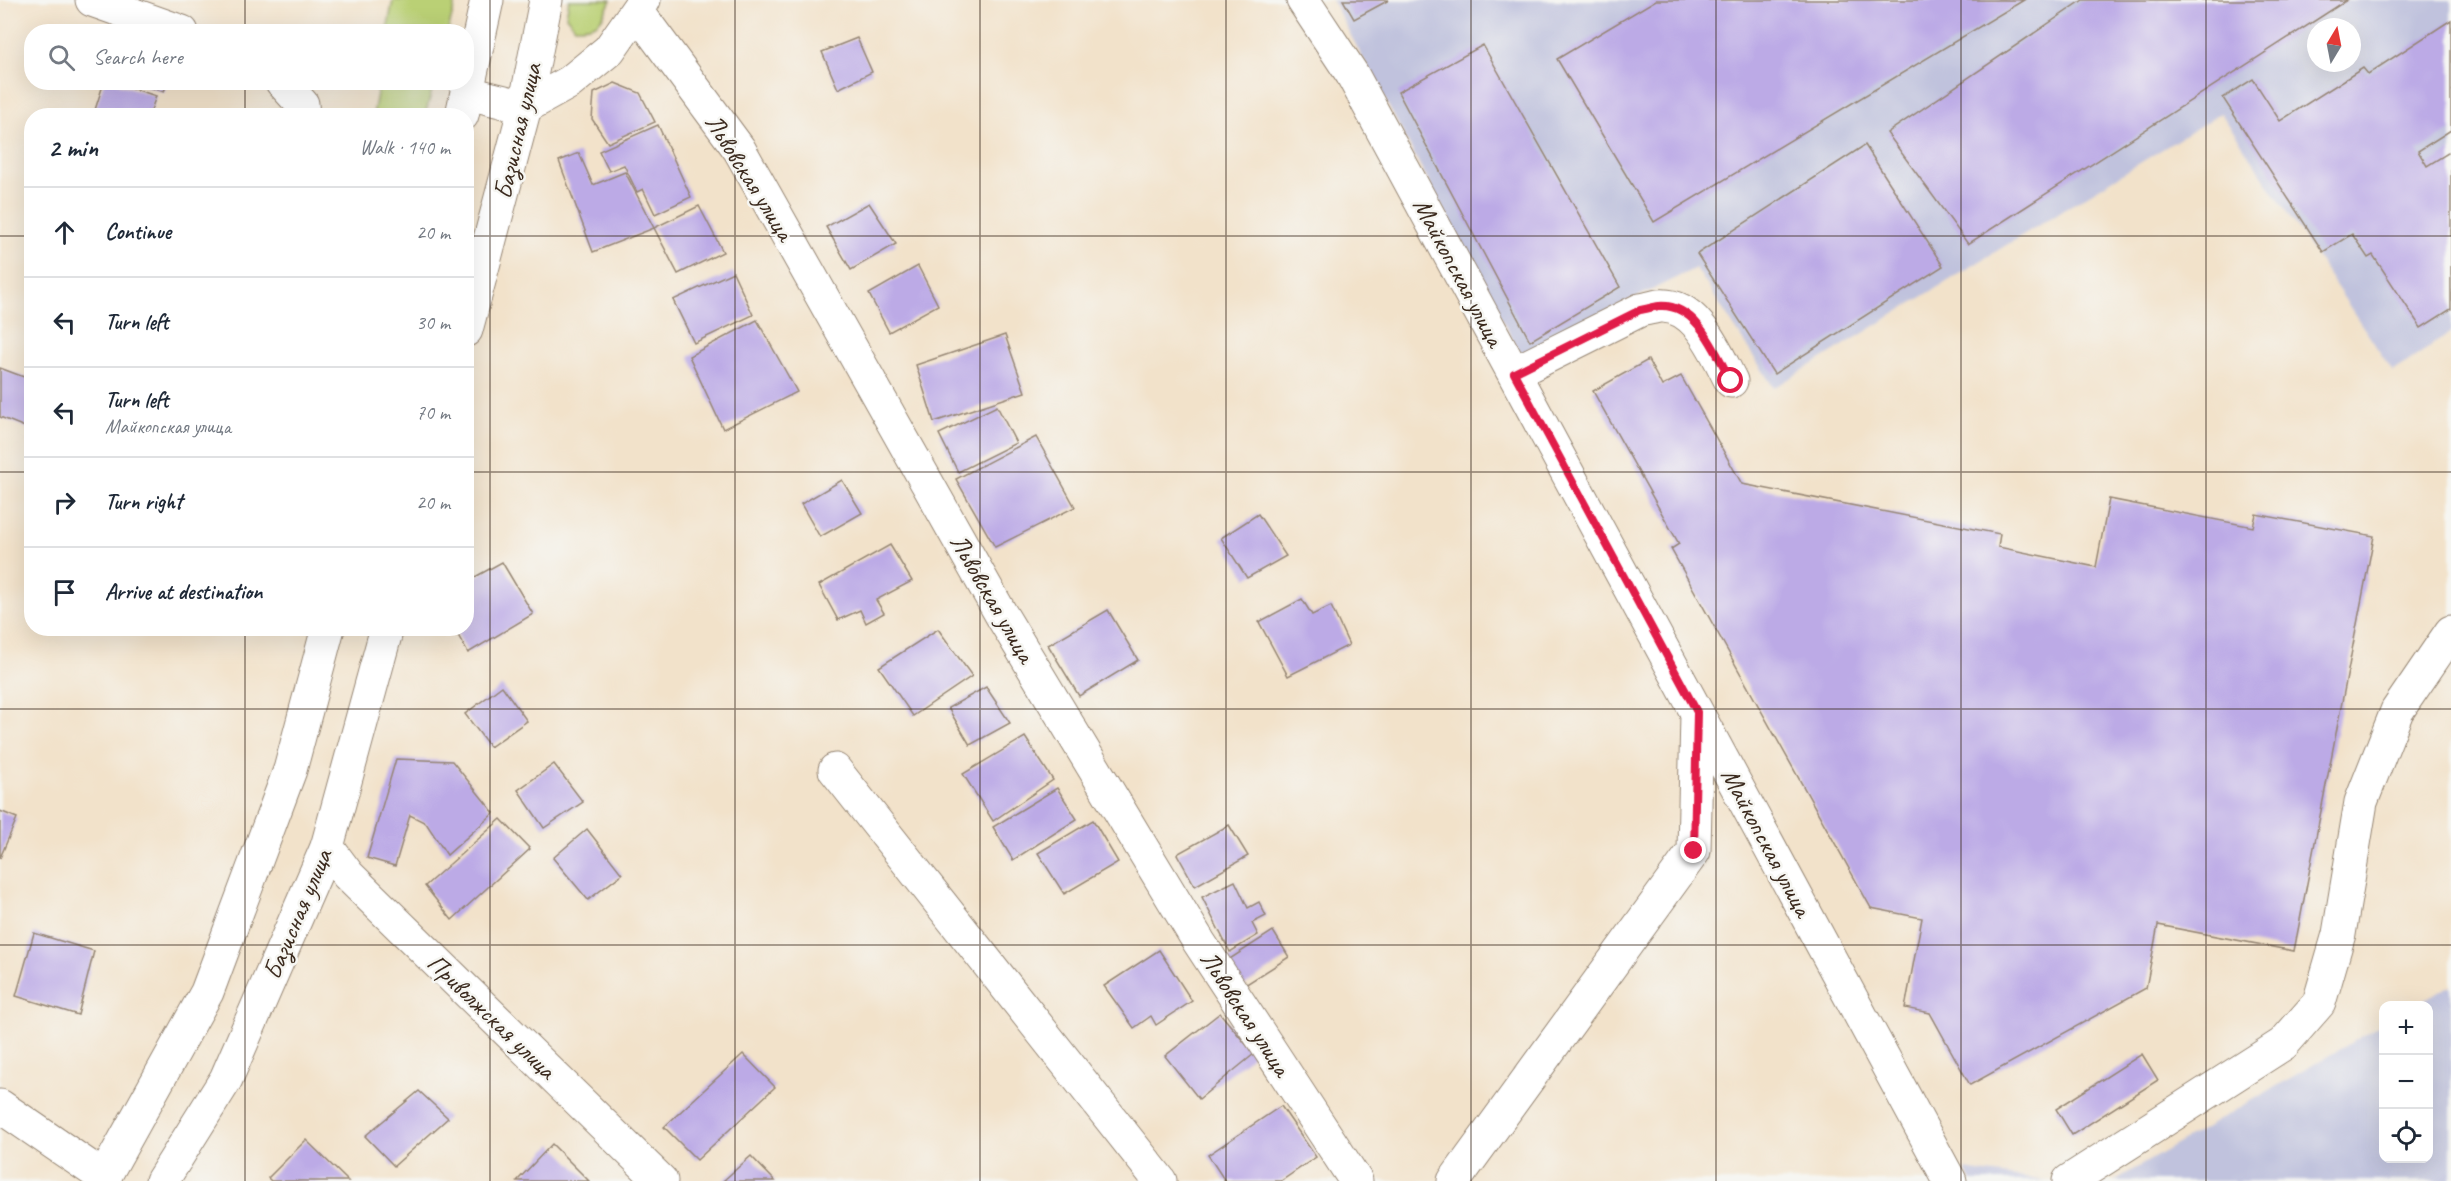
<!DOCTYPE html>
<meta charset="utf-8">
<style>
:root{--surface:#fff;--page:#f6f6f7;--text:#1f2937;--muted:#747a83;--line:#e0e1e3}
body{margin:0;font-family:Caveat,sans-serif;background:var(--page);color:var(--text)}
.controls{position:absolute;right:18px;bottom:18px;display:grid;overflow:hidden;border-radius:12px;box-shadow:0 6px 24px #0002}
.controls button{width:54px;height:54px;display:grid;place-items:center;padding:0;border:0;border-bottom:2px solid var(--line);background:var(--surface);color:var(--text);font:30px sans-serif}
.compass{position:absolute;left:2307px;top:18px;width:54px;height:54px;border-radius:50%;background:var(--surface);box-shadow:0 6px 24px #0002;rotate:10deg}
.stop{position:absolute;width:18px;height:18px;margin:-14px;border:4px solid #e11d48;border-radius:50%;background:#fff}
.stop.end{background:#e11d48;border-color:#fff;box-shadow:0 2px 6px #0008}
.list{margin:0;padding:0;list-style:none}
h2{display:flex;justify-content:space-between;align-items:center;height:78px;margin:0;padding:0 24px;font-size:26px}
h2 small{font-size:20px;font-weight:400;color:var(--muted)}
.list li{display:grid;grid-template-columns:39px 1fr auto;gap:18px;align-items:center;box-sizing:border-box;height:90px;padding:0 24px;border-top:2px solid var(--line)}
.list b{display:block;font-size:22px;white-space:nowrap}
.list p{margin:0;font-size:20px;white-space:nowrap;color:var(--muted)}
.list em{font-size:20px;font-style:normal;color:var(--muted)}
.icon{flex:none;width:33px;height:33px;fill:none;stroke:currentColor;stroke-width:2;stroke-linecap:round;stroke-linejoin:round}
.map{position:relative;flex:none;width:2451px;height:1181px;overflow:hidden}
.search{position:absolute;background:var(--surface);box-shadow:0 6px 24px #0002;left:24px;top:24px;width:450px;height:66px;display:flex;align-items:center;gap:15px;box-sizing:border-box;padding:0 21px;border-radius:24px;color:var(--muted);font-size:22px}
.panel{position:absolute;background:var(--surface);box-shadow:0 6px 24px #0002;left:24px;top:108px;width:450px;height:528px;border-radius:24px}
.map>svg:first-child{display:block}
.industrial{fill:#c0c2dd;fill-rule:evenodd}
.green{fill:#bad074;stroke:#7a7d49;stroke-width:1.5}
.building{fill:#bcaae6}
.lines{fill:none;stroke-linecap:round;stroke-linejoin:round}
.minor-casing{stroke:#968674;stroke-width:35}
.minor{stroke:#fff;stroke-width:33}
.route{stroke:#e11d48;stroke-width:8}
.grid{fill:none;stroke:#3b2a1e;stroke-width:1.5;stroke-opacity:0.55}
.labels{text-anchor:middle;stroke-width:5;stroke-linejoin:round;paint-order:stroke}
.street-label{font-size:26px;fill:#3b2a1e;stroke:#f6f6f2}
</style>
<div class="map">
<svg width="2451" height="1181" viewBox="0 0 2451 1181">
<rect width="100%" height="100%" fill="#f6f6f2"/>
<filter id="ink" filterUnits="userSpaceOnUse"><feTurbulence type="fractalNoise" baseFrequency=".0167" numOctaves="2"/><feDisplacementMap in="SourceGraphic" scale="12" xChannelSelector="R" yChannelSelector="G"/><feConvolveMatrix kernelMatrix="1 2 1 2 8 2 1 2 1" color-interpolation-filters="sRGB"/></filter>
<filter id="wash" filterUnits="userSpaceOnUse"><feTurbulence type="fractalNoise" baseFrequency=".008" numOctaves="4" result="noise"/><feDisplacementMap in="SourceGraphic" scale="24" xChannelSelector="R" yChannelSelector="G"/><feGaussianBlur stdDeviation="1.35" result="paint"/><feColorMatrix in="noise" values="0 0 0 0 0 0 0 0 0 0 0 0 0 0 0 0 0 1.4 0 .05"/><feComposite in="paint" operator="in"/></filter>
<g filter="url(#wash)">
<rect width="100%" height="100%" fill="#f2e2ca"/>
<g class="industrial">
<path d="M 1332,0 L 2451,0 L 2451,332 L 2393,372 L 2221,113 L 1774,388 L 1696,268 L 1537,346 L 1533,378 ZM 2316,27 L 2352,27 L 2352,63 L 2316,63 Z"/>
<polygon points="2451,985 2451,1181 2114,1181 2383,1024 2384,1158 2428,1158 2428,1006 2416,1005"/>
<polygon points="1964,1170 2048,1181 1972,1181"/>
</g>
<g class="green">
<polygon points="393,0 456,0 448,31 387,31"/>
<path d="M 569,0 L 611,0 C 601,22 600,27 575,27 L 566,16 Z"/>
<polygon points="379,83 434,83 425,115 373,115"/>
</g>
<g id="blocks">
<g class="building">
<polygon points="1343,0 1389,0 1354,19"/>
<polygon points="1656,0 2024,0 1654,222 1557,59"/>
<polygon points="2083,0 2347,0 1968,244 1887,133"/>
<polygon points="2451,20 2451,130 2418,151 2427,166 2451,151 2451,309 2421,328 2373,255 2368,258 2352,234 2323,252 2223,98 2253,79 2280,121 2363,68 2368,74"/>
<polygon points="857,38 872,72 838,89 822,52"/>
<polygon points="1483,45 1620,287 1530,341 1398,92"/>
<polygon points="104,82 113,82 156,96 149,116 93,116"/>
<polygon points="135,82 167,82 164,92"/>
<polygon points="615,83 640,93 655,122 608,143 592,119 594,93"/>
<polygon points="658,125 691,197 655,214 643,189 637,192 624,165 609,171 599,151"/>
<polygon points="1865,145 1943,266 1774,374 1697,254"/>
<polygon points="579,153 593,185 625,172 654,228 699,206 723,252 678,274 654,228 593,252 559,161"/>
<polygon points="869,203 896,244 851,270 826,227"/>
<polygon points="918,266 938,305 889,332 869,294"/>
<polygon points="733,272 753,315 694,343 673,300"/>
<polygon points="757,320 797,392 723,429 689,356"/>
<polygon points="1005,335 1025,392 934,422 916,365"/>
<polygon points="1648,360 1662,386 1681,376 1742,484 2000,534 1998,547 2096,567 2109,499 2253,527 2256,514 2374,536 2294,951 2158,925 2146,988 1970,1085 1930,1013 1905,1008 1922,918 1871,908 1671,549 1679,544 1593,391"/>
<polygon points="0,368 32,380 32,430 0,417"/>
<polygon points="997,406 1016,443 958,472 939,434"/>
<polygon points="1036,437 1075,507 995,547 956,479"/>
<polygon points="842,480 862,513 820,537 801,504"/>
<polygon points="1258,514 1286,556 1247,578 1221,538"/>
<polygon points="890,545 912,581 876,600 884,613 866,623 860,610 838,620 819,585"/>
<polygon points="502,562 533,614 468,653 454,628 466,628 466,582"/>
<polygon points="1302,599 1312,615 1331,606 1349,645 1288,676 1259,622"/>
<polygon points="1108,610 1138,660 1079,696 1048,645"/>
<polygon points="186,628 202,628 200,634"/>
<polygon points="938,629 972,676 913,716 879,667"/>
<polygon points="502,686 527,721 490,747 465,714"/>
<polygon points="986,687 1010,723 970,745 948,708"/>
<polygon points="1025,737 1053,780 993,821 963,774"/>
<polygon points="396,759 452,761 494,813 447,855 426,823 410,815 395,866 367,858"/>
<polygon points="554,764 583,802 544,828 518,790"/>
<polygon points="1057,788 1077,819 1013,860 993,827"/>
<polygon points="0,811 17,818 0,858"/>
<polygon points="501,819 530,849 452,920 425,886"/>
<polygon points="1093,820 1118,862 1064,894 1038,853"/>
<polygon points="1229,825 1248,856 1195,886 1177,854"/>
<polygon points="587,829 622,874 588,900 553,858"/>
<polygon points="1235,881 1248,908 1259,902 1266,916 1252,923 1258,935 1230,952 1202,897"/>
<polygon points="1273,931 1289,957 1242,987 1225,962"/>
<polygon points="34,933 94,951 78,1015 16,996"/>
<polygon points="1159,950 1192,1001 1156,1025 1151,1016 1134,1028 1104,986"/>
<polygon points="1220,1013 1254,1054 1199,1099 1165,1056"/>
<polygon points="743,1054 775,1087 697,1160 664,1127"/>
<polygon points="2142,1054 2158,1080 2072,1135 2056,1109"/>
<polygon points="419,1091 448,1118 394,1166 365,1136"/>
<polygon points="1281,1106 1316,1157 1281,1181 1225,1181 1208,1155"/>
<polygon points="306,1140 348,1181 271,1181 268,1178"/>
<polygon points="552,1144 589,1181 517,1181"/>
<polygon points="751,1156 775,1181 723,1181"/>
</g>
</g>
</g>
<g filter="url(#ink)">
<use href="#blocks" fill-opacity="0" stroke="#968674" stroke-width="1.5"/>
<g class="lines">
<defs>
<g id="minor">
<polyline points="92,0 182,32"/>
<polyline points="1303,0 1352,74 1950,1181"/>
<polyline points="637,11 739,149 1002,616 1199,942 1356,1181"/>
<polyline points="282,82 302,104 303,116"/>
<polyline points="468,93 525,107 570,82 609,50 644,0"/>
<polyline points="462,115 487,0"/>
<polyline points="466,330 525,107 546,0"/>
<path d="M 1514,373 L 1640,310 C 1646,309 1653,307 1659,306 C 1697,303 1716,353 1731,381"/>
<polyline points="835,770 1160,1181"/>
<polyline points="327,847 348,875 661,1181"/>
<polyline points="0,1106 105,1178"/>
<polyline points="102,1181 207,992 290,770 328,628"/>
<polyline points="162,1181 226,1079 327,847 387,628"/>
<polyline points="1454,1181 1694,851 1697,714"/>
<polyline points="2069,1181 2283,1044 2319,1003 2339,934 2361,802 2397,711 2451,632"/>
</g>
</defs>
<use href="#minor" class="minor-casing"/>
<use href="#minor" class="minor"/>
</g>
</g>
<g class="lines" filter="url(#ink)">
<path class="route" d="M 1694,851 L 1697,712 L 1514,373 L 1640,310 C 1646,309 1653,307 1659,306 C 1697,303 1716,353 1731,381"/>
</g>
<path class="grid" d="M 245,0 L 245,32M 490,0 L 490,1181M 735,0 L 735,1181M 980,0 L 980,1181M 1226,0 L 1226,1181M 1471,0 L 1471,1181M 1716,0 L 1716,1181M 1961,0 L 1961,1181M 2206,0 L 2206,1181M 245,82 L 245,116M 0,236 L 32,236M 466,236 L 2451,236M 0,472 L 32,472M 466,472 L 2451,472M 245,628 L 245,1181M 0,709 L 2451,709M 0,945 L 2451,945"/>
<g class="labels">
<g class="street-label">
<text transform="translate(517 131) rotate(-77)" y="9">Базисная улица</text>
<text transform="translate(750 177) rotate(58)" y="9">Львовская улица</text>
<text transform="translate(1459 272) rotate(62)" y="9">Майкопская улица</text>
<text transform="translate(993 598) rotate(60)" y="9">Львовская улица</text>
<text transform="translate(1767 842) rotate(62)" y="9">Майкопская улица</text>
<text transform="translate(297 914) rotate(-67)" y="9">Базисная улица</text>
<text transform="translate(1246 1013) rotate(57)" y="9">Львовская улица</text>
<text transform="translate(492 1016) rotate(44)" y="9">Приволжская улица</text>
</g>
</g>
</svg>
<div class="controls">
<button>+</button>
<button>−</button>
<button><svg class="icon" aria-label="locate" viewBox="0 0 24 24"><circle cx="12" cy="12" r="6"/><path d="M12 2v4M12 18v4M2 12h4M18 12h4"/></svg></button>
</div>
<svg class="compass" viewBox="-18 -18 36 36"><path d="M0-13l5 13h-10z" fill="#e53935"/><path d="M0 13l5-13h-10z" fill="#747a83"/></svg>
<div class="stop" style="left:1731px;top:381px"></div>
<div class="stop end" style="left:1694px;top:851px"></div>
<div class="search"><svg class="icon" aria-label="search" viewBox="0 0 24 24"><circle cx="10" cy="10" r="6"/><path d="M15 15l6 6"/></svg>Search here</div>
<section class="panel">
<h2>2 min<small>Walk · 140 m</small></h2>
<ul class="list">
<li><svg class="icon" aria-label="ahead" viewBox="0 0 24 24"><path d="M12 20V5M6 11l6-6 6 6"/></svg><div><b>Continue</b></div><em>20 m</em></li>
<li><svg class="icon" aria-label="left" viewBox="0 0 24 24"><path d="M17 20v-9H6M10 6l-5 5 5 5"/></svg><div><b>Turn left</b></div><em>30 m</em></li>
<li><svg class="icon" aria-label="left" viewBox="0 0 24 24"><path d="M17 20v-9H6M10 6l-5 5 5 5"/></svg><div><b>Turn left</b><p>Майкопская улица</p></div><em>70 m</em></li>
<li><svg class="icon" aria-label="right" viewBox="0 0 24 24"><path d="M7 20v-9h11M14 6l5 5-5 5"/></svg><div><b>Turn right</b></div><em>20 m</em></li>
<li><svg class="icon" aria-label="arrive" viewBox="0 0 24 24"><path d="M6 21V4h12l-3 4 3 4H6"/></svg><div><b>Arrive at destination</b></div></li>
</ul>
</section>
</div>
